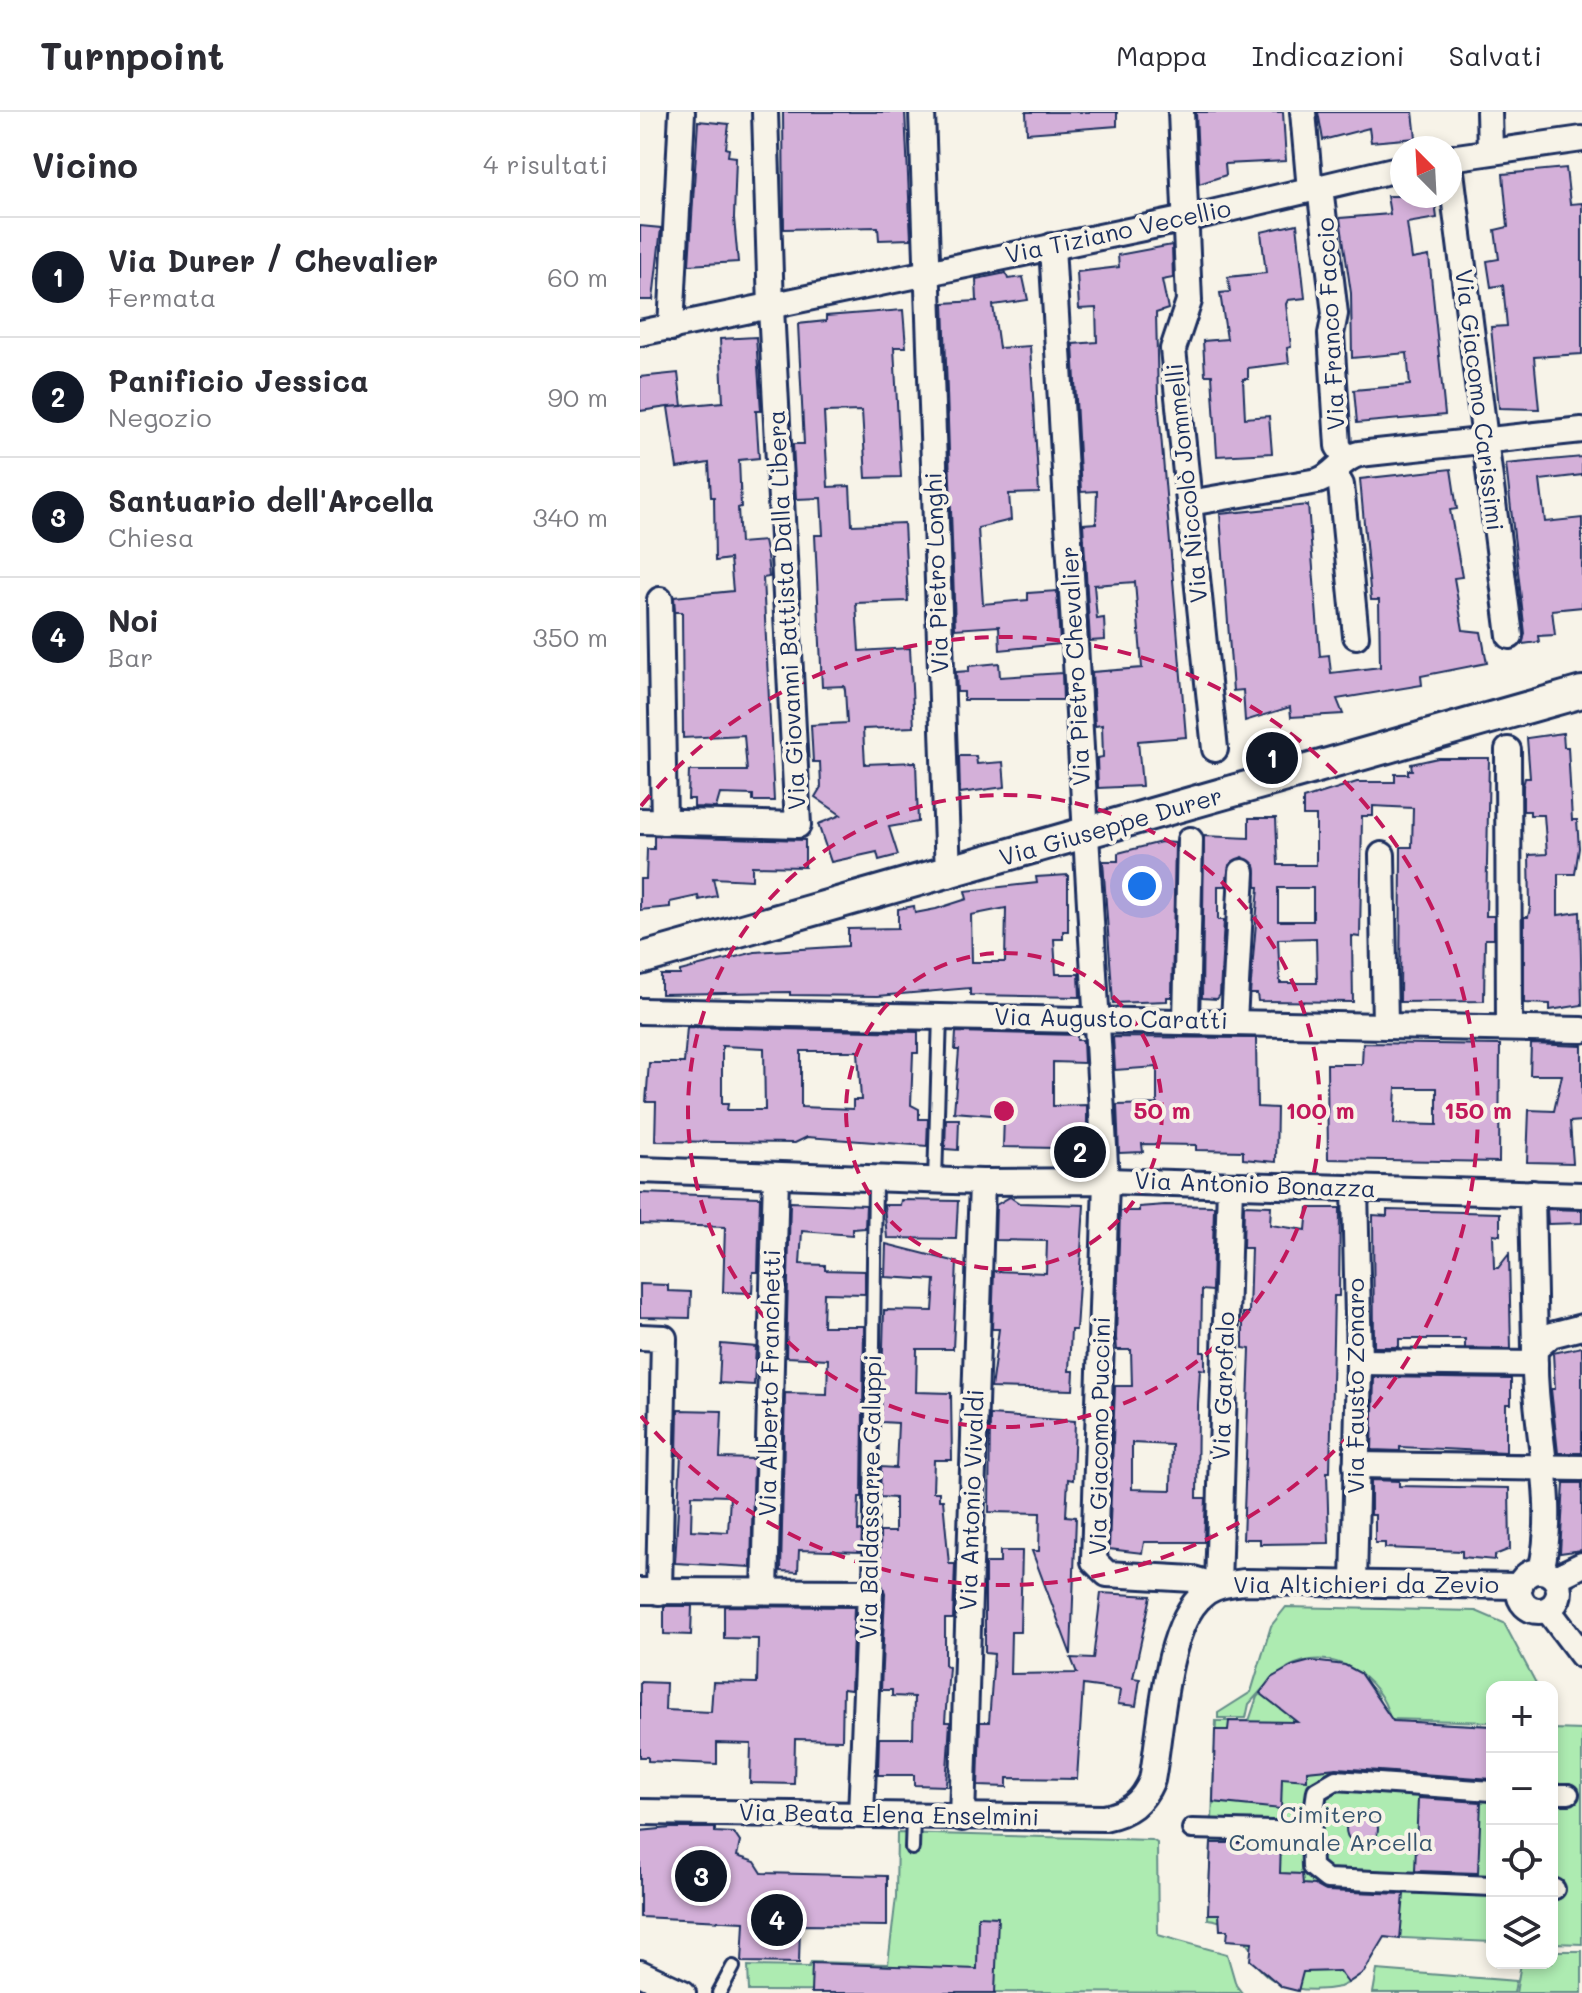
<!DOCTYPE html>
<html lang="it">
<meta charset="utf-8">
<style>
:root{--surface:#fff;--page:#f2f2f3;--text:#2b2b33;--muted:#7c7c81;--line:#e1e1e2;--accent:#111827}
body{margin:0;font-family:Mali,sans-serif;background:var(--page);color:var(--text)}
.controls{position:absolute;right:24px;bottom:24px;display:grid;overflow:hidden;border-radius:16px;box-shadow:0 4px 12px #0003}
.controls button{width:72px;height:72px;display:grid;place-items:center;padding:0;border:0;border-bottom:2px solid var(--line);background:var(--surface);color:var(--text);font:40px sans-serif}
.compass{position:absolute;left:750px;top:24px;width:72px;height:72px;border-radius:50%;background:var(--surface);box-shadow:0 4px 12px #0003;rotate:336deg}
.you{position:absolute;left:502px;top:774px;width:28px;height:28px;margin:-20px;border:6px solid #fff;border-radius:50%;background:#1a73e8;box-shadow:0 0 0 12px #1a73e833}
.badge{display:grid;place-items:center;width:52px;height:52px;border-radius:50%;background:var(--accent);color:#fff;font-size:26px;font-weight:700}
.pin{position:absolute;translate:-50% -50%;border:4px solid #fff;box-shadow:0 2px 8px #0006}
.list{margin:0;padding:0;list-style:none}
h2{display:flex;justify-content:space-between;align-items:center;height:104px;margin:0;padding:0 32px;font-size:34px}
h2 small{font-size:26px;font-weight:400;color:var(--muted)}
.list li{display:grid;grid-template-columns:52px 1fr auto;gap:24px;align-items:center;box-sizing:border-box;height:120px;padding:0 32px;border-top:2px solid var(--line)}
.list b{display:block;font-size:30px;white-space:nowrap}
.list p{margin:0;font-size:26px;white-space:nowrap;color:var(--muted)}
.list em{font-size:26px;font-style:normal;color:var(--muted)}
.icon{flex:none;width:44px;height:44px;fill:none;stroke:currentColor;stroke-width:2;stroke-linecap:round;stroke-linejoin:round}
.map{position:relative;flex:none;width:942px;height:1881px;overflow:hidden}
header{display:flex;align-items:center;gap:48px;box-sizing:border-box;height:112px;padding:0 40px;background:var(--surface);border-bottom:2px solid var(--line)}
header strong{font-size:38px}
nav{display:flex;gap:44px;margin-inline-start:auto;font-size:28px}
main{display:flex}
aside{flex:1;background:var(--surface)}
.map>svg:first-child{display:block}
.green{fill:#adebb1;stroke:#648d88;stroke-width:2}
.building{fill:#d4b0d9;stroke:#1b2f5e;stroke-width:2;fill-rule:evenodd}
.lines{fill:none;stroke-linecap:round;stroke-linejoin:round}
.service-casing{stroke:#1b2f5e;stroke-width:18}
.pedestrian-casing{stroke:#1b2f5e;stroke-width:24}
.minor-casing{stroke:#1b2f5e;stroke-width:30}
.tertiary-casing{stroke:#1b2f5e;stroke-width:36}
.service{stroke:#f7f3e8;stroke-width:12}
.pedestrian{stroke:#f7f3e8;stroke-width:18}
.minor{stroke:#f7f3e8;stroke-width:24}
.tertiary{stroke:#f7f3e8;stroke-width:30}
.ring{fill:none;stroke:#c2185b;stroke-width:4;stroke-dasharray:14 10}
.labels{text-anchor:middle;stroke-width:8;stroke-linejoin:round;paint-order:stroke}
.street-label{font-size:24px;fill:#1b2f5e;stroke:#f7f3e8}
.park-label{font-size:24px;fill:#38556f;stroke:#f7f3e8}
.centre{fill:#c2185b;stroke:#f7f3e8;stroke-width:4}
.ring-label{font-size:24px;text-anchor:middle;font-weight:bold;fill:#c2185b;stroke:#f7f3e8;stroke-width:8;stroke-linejoin:round;paint-order:stroke}
</style>
<header>
<strong>Turnpoint</strong>
<nav><a>Mappa</a><a>Indicazioni</a><a>Salvati</a></nav>
</header>
<main>
<aside>
<h2>Vicino<small>4 risultati</small></h2>
<ul class="list">
<li><span class="badge">1</span><div><b>Via Durer / Chevalier</b><p>Fermata</p></div><em>60 m</em></li>
<li><span class="badge">2</span><div><b>Panificio Jessica</b><p>Negozio</p></div><em>90 m</em></li>
<li><span class="badge">3</span><div><b>Santuario dell'Arcella</b><p>Chiesa</p></div><em>340 m</em></li>
<li><span class="badge">4</span><div><b>Noi</b><p>Bar</p></div><em>350 m</em></li>
</ul>
</aside>
<div class="map">
<svg width="942" height="1881" viewBox="0 0 942 1881">
<rect width="100%" height="100%" fill="#f7f3e8"/>
<filter id="ink" filterUnits="userSpaceOnUse"><feTurbulence type="fractalNoise" baseFrequency=".0125" numOctaves="2"/><feDisplacementMap in="SourceGraphic" scale="16" xChannelSelector="R" yChannelSelector="G"/><feConvolveMatrix kernelMatrix="1 2 1 2 8 2 1 2 1" color-interpolation-filters="sRGB"/></filter>
<g filter="url(#ink)">
<g class="green">
<path d="M 646,1495 L 836,1499 L 864,1511 L 898,1575 L 852,1575 L 852,1610 L 750,1607 C 741,1565 691,1532 649,1555 L 715,1560 L 736,1581 L 748,1609 L 852,1614 L 852,1830 L 741,1825 C 735,1847 722,1866 700,1875 C 671,1881 635,1879 617,1853 C 613,1848 614,1840 611,1836 C 602,1824 587,1808 568,1807 L 576,1609 L 609,1609 L 617,1585 L 634,1564 L 609,1592 L 606,1606 L 578,1606 L 578,1601 L 611,1580 L 631,1514 Z"/>
<polygon points="912,1617 942,1618 942,1832 912,1831"/>
<polygon points="257,1721 512,1728 517,1731 518,1823 587,1842 596,1873 602,1881 109,1879 108,1854 169,1855 171,1850 248,1852 256,1785"/>
<polygon points="912,1839 942,1839 942,1881 876,1881 881,1851 912,1851"/>
<polygon points="737,1858 876,1869 874,1881 733,1881"/>
</g>
<g class="building">
<polygon points="143,0 265,0 271,127 239,128 238,115 144,117"/>
<polygon points="386,0 477,0 477,14 387,21"/>
<polygon points="556,0 643,0 646,49 585,52 586,63 559,72"/>
<polygon points="678,0 773,0 776,26 731,30 729,16 683,28"/>
<polygon points="58,9 89,12 86,36 89,37 88,44 96,45 94,106 98,150 49,153"/>
<polygon points="926,56 930,92 942,91 942,242 894,245 899,297 859,296 851,215 867,214 863,173 851,175 847,149 859,147 855,118 868,115 863,62"/>
<polygon points="747,84 794,84 797,106 767,111 772,147 789,144 805,303 717,311 714,278 770,273 767,241 712,246 711,181 700,106 750,102"/>
<polygon points="657,112 665,186 648,188 646,192 651,235 647,236 649,251 608,256 608,267 603,267 605,306 629,304 632,341 577,344 572,263 565,263 563,229 587,227 580,181 590,180 588,165 626,161 621,120"/>
<polygon points="0,114 21,116 13,188 0,188"/>
<polygon points="532,133 533,166 522,168 528,197 516,201 518,286 546,625 498,629 502,674 458,676 457,646 463,645 462,613 455,614 452,560 502,556 495,470 454,473 457,507 464,506 465,528 450,529 443,412 456,411 457,379 441,380 433,232 457,230 456,196 439,197 437,160 479,155 478,143"/>
<polygon points="366,161 368,167 383,165 388,188 353,193 359,236 390,234 399,381 369,382 371,408 338,416 343,492 388,488 388,481 417,479 420,532 360,538 359,514 315,517 304,191 337,189 336,167"/>
<polygon points="263,198 266,235 254,235 261,365 226,366 222,299 184,300 188,375 210,374 212,413 264,411 268,489 216,491 219,539 270,536 274,615 223,617 224,635 225,652 276,650 278,710 249,715 258,743 239,748 237,740 191,750 178,712 201,703 175,685 181,675 180,650 173,650 171,613 207,611 205,578 204,574 182,575 175,423 183,423 181,386 156,387 153,332 164,332 158,212 186,209 186,204"/>
<polygon points="116,225 121,299 116,299 119,346 99,348 101,395 98,396 100,431 124,429 127,444 129,465 123,466 134,689 113,689 113,683 80,682 76,696 54,695 54,687 48,687 49,659 107,659 104,623 43,626 42,500 35,500 34,485 93,479 90,447 75,449 74,385 71,385 69,351 37,356 28,295 0,299 0,265 38,261 42,294 29,295 83,290 80,227"/>
<polygon points="942,345 942,363 900,368 905,410 942,406 942,495 912,498 915,523 898,524 899,530 882,532 885,522 866,352"/>
<polygon points="811,357 817,397 810,398 822,465 814,466 823,518 841,520 847,551 781,564 782,573 697,587 703,602 651,605 650,595 605,609 603,578 593,579 580,402 668,393 680,544 689,543 691,561 740,555 739,488 731,488 720,367"/>
<polygon points="359,551 360,565 422,561 423,588 324,588 324,580 317,580 316,560 329,559 329,554"/>
<polygon points="923,621 924,635 928,635 932,708 937,708 939,736 935,762 918,762 918,803 940,800 942,893 910,898 910,892 884,891 884,805 888,805 890,796 889,743 907,742 904,703 890,703 890,699 883,699 883,674 885,666 890,666 887,626"/>
<polygon points="319,644 336,644 337,652 363,650 365,675 320,681"/>
<path d="M 798,646 L 849,646 L 846,804 L 854,804 L 854,827 L 845,827 L 844,889 L 760,890 L 761,735 L 772,735 L 773,696 L 733,694 L 733,704 L 722,704 L 720,825 L 712,824 L 713,890 L 618,889 L 617,882 L 610,882 L 619,775 L 616,775 L 615,753 L 602,745 L 589,753 L 586,774 L 578,774 L 578,808 L 584,808 L 580,883 L 577,887 L 562,886 L 564,724 L 609,726 L 609,706 L 636,706 L 638,753 L 676,753 L 676,704 L 663,704 L 663,687 L 717,670 L 755,670 L 755,662 L 768,662 L 768,658 L 772,658 L 771,652 ZM 638,776 L 673,776 L 673,809 L 638,809 ZM 676,826 L 677,871 L 640,871 L 638,827 Z"/>
<polygon points="14,724 165,728 165,755 112,754 112,768 73,766 77,784 59,788 58,784 30,790 30,795 0,798 0,767 6,767 7,737 14,737"/>
<polygon points="521,730 535,731 532,885 527,885 527,889 473,891 463,749 478,749 478,741"/>
<path d="M 428,763 L 428,819 L 423,819 L 423,827 L 414,827 L 416,862 L 439,862 L 440,885 L 330,883 L 330,876 L 238,884 L 150,883 L 150,880 L 21,882 L 21,863 L 40,863 L 40,859 L 115,840 L 208,834 L 208,817 L 258,816 L 258,797 L 274,794 L 275,801 L 296,797 L 327,787 L 325,779 L 397,771 L 396,765 ZM 366,796 L 365,850 L 332,850 L 331,803 Z"/>
<path d="M 47,915 L 278,920 L 278,941 L 273,941 L 271,993 L 279,997 L 279,1007 L 288,1007 L 287,1034 L 167,1025 L 155,1031 L 15,1029 L 16,990 L 6,990 L 9,951 L 44,951 ZM 82,934 L 124,936 L 125,998 L 87,998 L 88,992 L 82,992 ZM 161,939 L 218,939 L 221,988 L 213,988 L 213,997 L 161,995 Z"/>
<polygon points="316,920 437,923 437,928 443,928 444,951 413,950 413,994 447,993 447,1044 415,1043 415,1036 363,1035 364,1004 314,1000 319,938 315,938"/>
<polygon points="473,925 616,926 617,995 637,996 636,1050 603,1047 603,1039 556,1038 556,1033 502,1032 503,1040 479,1041 477,993 517,992 517,955 475,958"/>
<path d="M 723,931 L 860,933 L 859,1050 L 688,1047 L 687,952 L 722,952 ZM 756,976 L 797,976 L 797,1013 L 754,1012 Z"/>
<polygon points="891,932 942,934 942,1009 930,1010 933,1051 887,1050 889,998 914,999 922,963 890,963"/>
<polygon points="306,1007 319,1007 318,1038 305,1037"/>
<polygon points="0,1081 120,1085 118,1160 113,1160 112,1181 83,1180 85,1115 0,1112"/>
<polygon points="370,1085 379,1091 444,1093 436,1218 431,1218 429,1259 434,1259 433,1278 351,1276 359,1217 352,1217 354,1159 406,1161 407,1129 355,1128 356,1093"/>
<polygon points="261,1088 318,1089 316,1127 247,1126 244,1093 260,1093"/>
<polygon points="150,1090 226,1093 225,1116 212,1117 212,1123 162,1119 160,1152 185,1153 185,1158 225,1159 225,1182 184,1181 183,1214 224,1214 222,1385 219,1385 218,1419 222,1419 221,1440 159,1438 158,1460 141,1459 145,1281 187,1282 188,1247 146,1245"/>
<path d="M 525,1093 L 574,1094 L 572,1179 L 562,1178 L 561,1240 L 565,1240 L 565,1258 L 560,1257 L 558,1293 L 557,1386 L 566,1386 L 564,1430 L 504,1430 L 502,1441 L 469,1437 L 475,1274 L 492,1274 L 491,1238 L 477,1238 L 476,1226 L 480,1099 L 499,1099 L 499,1095 ZM 492,1331 L 532,1333 L 531,1378 L 492,1377 Z"/>
<polygon points="604,1093 631,1094 630,1113 666,1118 668,1096 700,1096 699,1184 694,1184 690,1360 687,1360 689,1431 620,1432 620,1427 603,1427 610,1237 603,1236 603,1201 609,1201 611,1136 603,1136"/>
<polygon points="907,1097 942,1098 942,1111 908,1112"/>
<polygon points="747,1098 860,1101 860,1123 853,1122 854,1156 858,1156 869,1142 871,1237 825,1236 825,1227 759,1227 759,1235 734,1235 733,1103 747,1104"/>
<polygon points="246,1132 317,1150 313,1237 277,1237 276,1280 311,1281 312,1348 294,1348 293,1380 299,1380 299,1388 303,1388 309,1452 315,1452 313,1507 305,1507 305,1554 309,1555 305,1610 310,1610 306,1674 274,1673 274,1663 238,1663 239,1626 273,1626 274,1585 252,1584 252,1578 241,1578 245,1481 241,1470 240,1420 255,1420 255,1386 240,1385 241,1355 256,1356 258,1311 241,1310 244,1198 293,1199 295,1168 245,1165"/>
<polygon points="0,1172 28,1173 28,1179 51,1180 50,1206 0,1205"/>
<polygon points="81,1232 116,1235 114,1273 79,1271"/>
<polygon points="942,1235 942,1341 918,1341 911,1277 915,1277 913,1241"/>
<polygon points="734,1265 871,1267 871,1292 866,1292 866,1340 760,1335 760,1339 732,1338"/>
<path d="M 38,1298 L 82,1299 L 80,1346 L 114,1347 L 111,1455 L 35,1451 L 41,1343 L 37,1343 ZM 52,1383 L 90,1384 L 88,1420 L 51,1418 Z"/>
<polygon points="350,1303 435,1309 433,1368 428,1367 426,1404 436,1405 431,1543 392,1439 399,1439 400,1401 349,1400"/>
<polygon points="731,1368 759,1369 759,1374 869,1376 870,1437 855,1443 855,1448 822,1445 822,1439 745,1436 745,1431 735,1431 735,1403 731,1403"/>
<polygon points="924,1371 942,1371 942,1438 920,1441"/>
<polygon points="360,1439 382,1439 380,1520 371,1520 370,1562 437,1561 431,1546 453,1547 461,1481 511,1484 493,1566 500,1567 496,1594 478,1592 480,1578 443,1573 437,1667 367,1666 367,1675 338,1674 340,1610 349,1610 354,1542 345,1541 345,1451 360,1451"/>
<polygon points="24,1494 52,1494 51,1523 24,1522"/>
<polygon points="84,1494 214,1495 211,1578 203,1577 202,1628 155,1627 154,1672 110,1671 111,1632 77,1631 77,1652 8,1649 8,1645 0,1645 0,1570 26,1571 25,1598 71,1600 73,1570 117,1571 118,1527 84,1526"/>
<polygon points="671,1549 705,1553 720,1561 753,1609 852,1614 852,1667 697,1656 667,1659 667,1668 642,1666 641,1697 573,1690 575,1618 588,1618 589,1609 657,1610 620,1581 631,1566 652,1554"/>
<polygon points="778,1686 841,1690 838,1761 775,1759"/>
<circle cx="722" cy="1717" r="16"/>
<polygon points="31,1716 75,1716 75,1720 94,1721 100,1730 97,1744 115,1750 122,1761 247,1764 247,1814 160,1813 159,1851 102,1850 104,1810 0,1805 0,1719"/>
<polygon points="571,1731 641,1731 640,1761 662,1762 663,1772 675,1773 686,1779 764,1782 760,1827 745,1825 724,1860 708,1871 699,1859 663,1860 658,1879 642,1875 610,1848 612,1830 587,1828 588,1818 580,1818 579,1802 568,1802"/>
<polygon points="338,1804 358,1805 355,1881 171,1881 172,1851 337,1857"/>
</g>
<g class="lines">
<defs>
<g id="service">
<polyline points="295,1068 300,904"/>
<polyline points="230,1480 235,1067"/>
<polyline points="272,1736 273,1705"/>
<polyline points="79,1881 93,1855"/>
</g>
<g id="pedestrian">
<polyline points="912,1682 929,1682"/>
<polyline points="552,1717 671,1720 677,1679 696,1668 852,1679"/>
<polyline points="671,1720 672,1755 687,1767 852,1774"/>
<polyline points="912,1776 915,1777"/>
</g>
<g id="minor">
<polyline points="282,0 308,763"/>
<polyline points="541,0 549,189 533,237 575,637"/>
<polyline points="663,0 670,78"/>
<polyline points="849,0 850,38"/>
<polyline points="810,46 942,27"/>
<polyline points="810,52 870,524"/>
<polyline points="680,75 695,202 691,222 698,334 706,346"/>
<polyline points="412,134 466,1069 454,1449 467,1462 553,1467 578,1474"/>
<polyline points="31,216 42,0"/>
<polyline points="0,221 546,107 762,56"/>
<polyline points="694,362 701,373 716,524"/>
<path d="M 549,391 L 678,369 C 696,363 701,346 719,342 L 942,318"/>
<polyline points="20,488 24,710"/>
<polyline points="868,638 869,916"/>
<polyline points="0,709 158,713 131,196 125,0"/>
<polyline points="742,743 745,913"/>
<polyline points="0,899 942,918"/>
<polyline points="546,909 550,728"/>
<polyline points="594,909 602,760"/>
<polyline points="0,1058 342,1070 466,1069 942,1083"/>
<polyline points="892,1081 895,1237"/>
<polyline points="0,1225 24,1226 19,1480"/>
<polyline points="719,1250 895,1252"/>
<polyline points="716,1353 942,1356"/>
<circle cx="899" cy="1479" r="20"/>
<path d="M 901,1459 C 919,1386 892,1311 895,1237 L 911,1223 L 942,1215"/>
<polyline points="915,1466 942,1453"/>
<polyline points="714,1472 719,1250 715,1077"/>
<polyline points="578,1474 590,1073"/>
<polyline points="0,1479 230,1480 221,1703"/>
<polyline points="125,1479 136,1063"/>
<polyline points="908,1498 942,1543"/>
<path d="M 0,1700 L 464,1706 C 489,1701 502,1691 512,1668 C 521,1621 525,1513 563,1483 C 574,1473 590,1472 604,1470 L 880,1474"/>
<polyline points="322,1706 342,1070"/>
<polyline points="0,1861 43,1881"/>
</g>
<polyline id="tertiary" points="0,847 942,580"/>
</defs>
<use href="#service" class="service-casing"/>
<use href="#pedestrian" class="pedestrian-casing"/>
<use href="#minor" class="minor-casing"/>
<use href="#tertiary" class="tertiary-casing"/>
<use href="#service" class="service"/>
<use href="#pedestrian" class="pedestrian"/>
<use href="#minor" class="minor"/>
<use href="#tertiary" class="tertiary"/>
</g>
</g>
<g class="ring">
<circle cx="364" cy="999" r="158"/>
<circle cx="364" cy="999" r="316"/>
<path d="M1 694A474 474 0 1 1 1 1304"/>
</g>
<g class="labels">
<g class="street-label">
<text transform="translate(478 120) rotate(-12)" y="8">Via Tiziano Vecellio</text>
<text transform="translate(691 212) rotate(-93)" y="8">Via Franco Faccio</text>
<text transform="translate(839 288) rotate(83)" y="8">Via Giacomo Carissimi</text>
<text transform="translate(547 371) rotate(-96)" y="8">Via Niccolò Jommelli</text>
<text transform="translate(297 461) rotate(-92)" y="8">Via Pietro Longhi</text>
<text transform="translate(147 498) rotate(-93)" y="8">Via Giovanni Battista Dalla Libera</text>
<text transform="translate(436 554) rotate(-93)" y="8">Via Pietro Chevalier</text>
<text transform="translate(471 715) rotate(-16)" y="8">Via Giuseppe Durer</text>
<text transform="translate(471 907) rotate(1)" y="8">Via Augusto Caratti</text>
<text transform="translate(615 1073) rotate(2)" y="8">Via Antonio Bonazza</text>
<text transform="translate(130 1271) rotate(-89)" y="8">Via Alberto Franchetti</text>
<text transform="translate(584 1274) rotate(-88)" y="8">Via Garofalo</text>
<text transform="translate(716 1274) rotate(-90)" y="8">Via Fausto Zonaro</text>
<text transform="translate(460 1324) rotate(-89)" y="8">Via Giacomo Puccini</text>
<text transform="translate(231 1385) rotate(-89)" y="8">Via Baldassarre Galuppi</text>
<text transform="translate(332 1388) rotate(-88)" y="8">Via Antonio Vivaldi</text>
<text x="726" y="1481">Via Altichieri da Zevio</text>
<text transform="translate(249 1703) rotate(1)" y="8">Via Beata Elena Enselmini</text>
</g>
<g class="park-label">
<text x="691" y="1711">Cimitero<tspan x="691" dy="28">Comunale Arcella</tspan></text>
</g>
</g>
<circle cx="364" cy="999" r="12" class="centre"/>
<g class="ring-label">
<text x="522" y="1007">50 m</text>
<text x="680" y="1007">100 m</text>
<text x="838" y="1007">150 m</text>
</g>
</svg>
<div class="controls">
<button>+</button>
<button>−</button>
<button><svg class="icon" aria-label="locate" viewBox="0 0 24 24"><circle cx="12" cy="12" r="6"/><path d="M12 2v4M12 18v4M2 12h4M18 12h4"/></svg></button>
<button><svg class="icon" aria-label="layers" viewBox="0 0 24 24"><path d="M12 4l9 5-9 5-9-5zM3 14l9 5 9-5"/></svg></button>
</div>
<svg class="compass" viewBox="-18 -18 36 36"><path d="M0-13l5 13h-10z" fill="#e53935"/><path d="M0 13l5-13h-10z" fill="#7c7c81"/></svg>
<div class="you"></div>
<div class="pin badge" style="left:632px;top:646px">1</div>
<div class="pin badge" style="left:440px;top:1040px">2</div>
<div class="pin badge" style="left:61px;top:1764px">3</div>
<div class="pin badge" style="left:137px;top:1808px">4</div>
</div>
</main>
